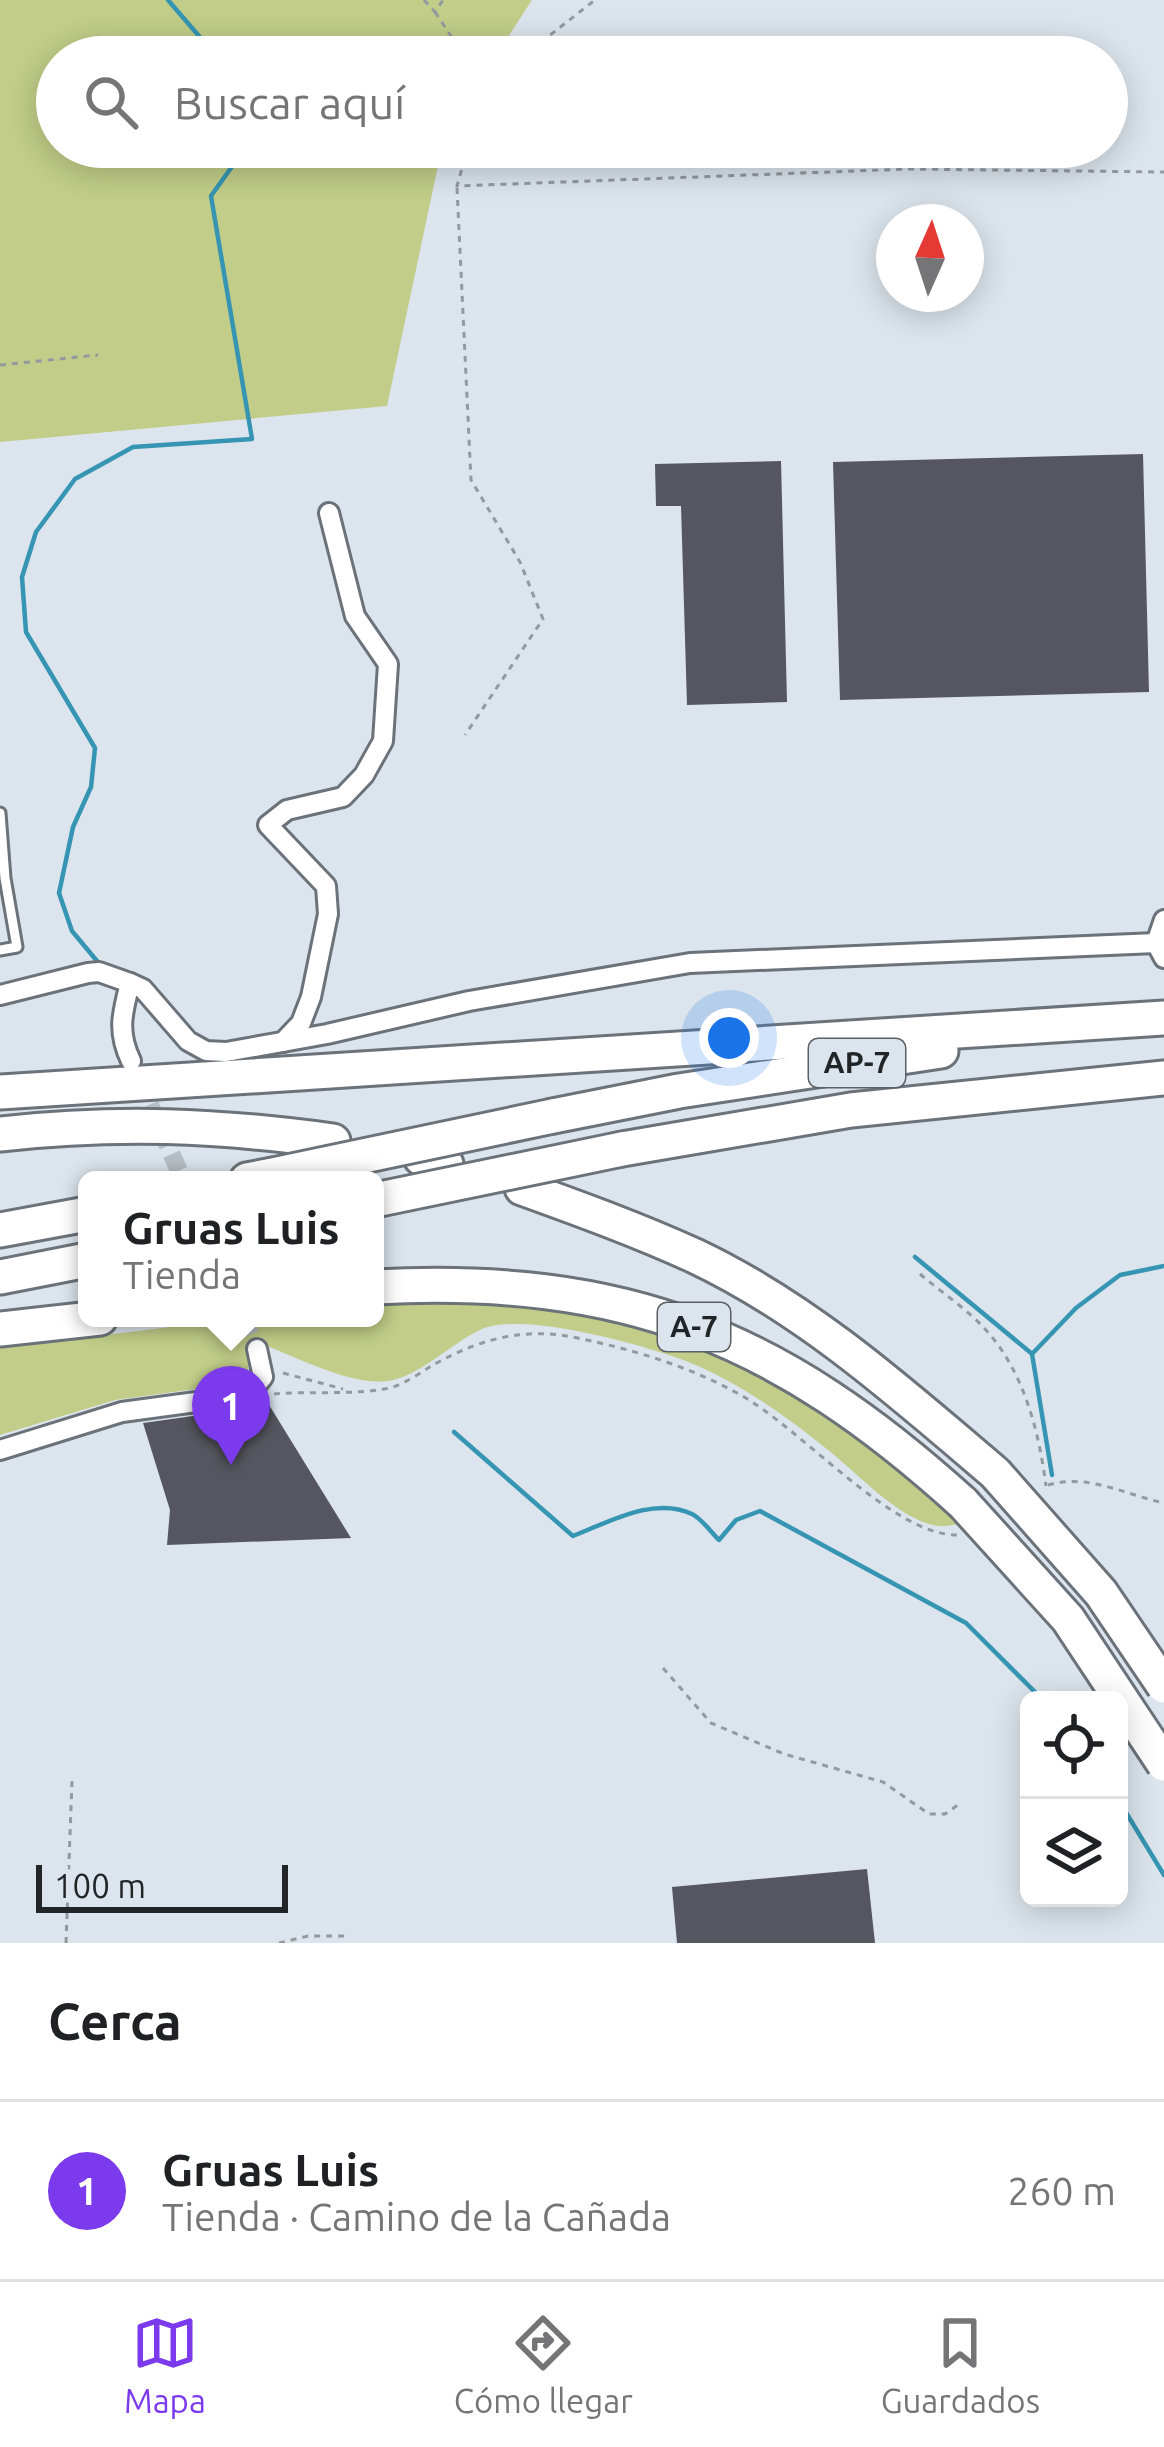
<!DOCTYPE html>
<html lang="es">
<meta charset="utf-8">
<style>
:root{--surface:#fff;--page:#f2f2f2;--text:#202124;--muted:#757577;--line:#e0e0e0;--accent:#7c3aed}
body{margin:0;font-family:Ubuntu,sans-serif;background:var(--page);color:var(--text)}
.controls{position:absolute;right:36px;bottom:36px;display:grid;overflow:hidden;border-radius:18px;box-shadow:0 6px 30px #0003}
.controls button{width:108px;height:108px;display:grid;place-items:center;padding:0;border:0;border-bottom:3px solid var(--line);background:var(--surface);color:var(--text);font:60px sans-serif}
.compass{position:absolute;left:876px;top:204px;width:108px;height:108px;border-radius:50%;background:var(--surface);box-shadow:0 6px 30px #0003;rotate:3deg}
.scale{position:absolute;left:36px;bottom:30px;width:252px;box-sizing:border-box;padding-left:12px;border:6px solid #222528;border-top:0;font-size:33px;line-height:42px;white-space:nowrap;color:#222528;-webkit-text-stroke:9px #dce5ed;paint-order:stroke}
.you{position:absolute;left:729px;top:1038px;width:42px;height:42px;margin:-30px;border:9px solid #fff;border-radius:50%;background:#1a73e8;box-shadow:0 0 0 18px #1a73e833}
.badge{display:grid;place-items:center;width:78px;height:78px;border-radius:50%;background:var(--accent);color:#fff;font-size:39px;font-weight:700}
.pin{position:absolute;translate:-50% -99px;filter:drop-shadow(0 3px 6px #0008)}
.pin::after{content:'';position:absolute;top:63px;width:42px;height:36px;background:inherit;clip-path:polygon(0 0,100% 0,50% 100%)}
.popup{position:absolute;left:78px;top:1171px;width:306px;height:156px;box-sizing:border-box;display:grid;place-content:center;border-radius:18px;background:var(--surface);filter:drop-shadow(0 3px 9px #0005);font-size:39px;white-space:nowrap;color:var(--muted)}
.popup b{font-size:45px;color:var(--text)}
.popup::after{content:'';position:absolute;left:50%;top:100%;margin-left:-24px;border:24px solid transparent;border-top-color:var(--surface)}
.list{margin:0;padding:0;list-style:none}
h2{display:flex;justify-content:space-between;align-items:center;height:156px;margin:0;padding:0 48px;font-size:51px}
h2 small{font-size:39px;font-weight:400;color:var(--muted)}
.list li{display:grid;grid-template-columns:78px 1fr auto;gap:36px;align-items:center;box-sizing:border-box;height:180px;padding:0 48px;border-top:3px solid var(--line)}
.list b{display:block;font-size:45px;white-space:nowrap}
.list p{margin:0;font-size:39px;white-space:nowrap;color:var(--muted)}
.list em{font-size:39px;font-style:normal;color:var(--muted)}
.icon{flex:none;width:66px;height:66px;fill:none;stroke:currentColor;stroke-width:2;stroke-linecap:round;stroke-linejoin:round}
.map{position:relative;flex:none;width:1164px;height:1943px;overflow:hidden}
.search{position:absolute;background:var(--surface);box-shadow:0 6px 30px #0003;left:36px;right:36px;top:36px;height:132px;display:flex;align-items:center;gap:30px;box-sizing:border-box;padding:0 42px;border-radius:66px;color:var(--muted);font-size:45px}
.sheet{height:336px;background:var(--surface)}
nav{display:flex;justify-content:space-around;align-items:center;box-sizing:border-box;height:168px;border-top:3px solid var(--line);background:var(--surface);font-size:33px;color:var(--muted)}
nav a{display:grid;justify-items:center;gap:6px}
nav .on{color:var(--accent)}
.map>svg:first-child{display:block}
.green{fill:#c1cd88}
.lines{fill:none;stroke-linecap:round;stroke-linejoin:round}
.stream{stroke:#3695b2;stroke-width:4.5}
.building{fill:#55565f}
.minor-tunnel{stroke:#b7bfc6;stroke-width:18;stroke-dasharray:18 9;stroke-linecap:butt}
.service-casing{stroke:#6b7279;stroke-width:15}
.minor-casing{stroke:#6b7279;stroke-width:24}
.motorway-casing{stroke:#6b7279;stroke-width:39}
.path{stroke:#92999f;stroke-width:3;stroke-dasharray:6 6;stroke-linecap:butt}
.service{stroke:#fff;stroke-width:9}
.minor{stroke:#fff;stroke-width:18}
.motorway{stroke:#fff;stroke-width:33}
.motorway-bridge-casing{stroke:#6b7279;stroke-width:39;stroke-linecap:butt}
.motorway-bridge{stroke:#fff;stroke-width:33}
.labels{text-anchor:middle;stroke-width:12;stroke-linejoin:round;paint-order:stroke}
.shield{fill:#dce5ed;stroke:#5a5f63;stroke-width:3}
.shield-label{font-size:30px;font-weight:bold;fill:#222528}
</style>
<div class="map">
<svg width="1164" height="1943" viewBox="0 0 1164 1943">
<rect width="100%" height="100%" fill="#dce5ed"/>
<g class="green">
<polygon points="0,0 532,0 495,57 57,57 57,147 442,147 387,406 0,442"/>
<path d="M 494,1299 L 640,1322 L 704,1346 L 821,1406 L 965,1521 C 954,1526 941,1528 929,1524 C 894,1513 861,1477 833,1454 C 787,1417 741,1383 686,1361 C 644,1345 520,1310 480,1330 C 452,1343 423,1373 393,1380 C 356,1389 297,1357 262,1344 L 248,1352 L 248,1374 L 239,1383 L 115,1400 L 0,1435 L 0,1348 L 243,1318 L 375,1318 L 375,1305 Z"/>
</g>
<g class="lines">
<g class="stream">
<polyline points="168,0 217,57"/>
<polyline points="97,961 72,931 59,893 73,827 91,787 95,748 26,632 22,577 36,532 75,479 133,447 252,439 211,196 246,147"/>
<polyline points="915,1257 1031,1353"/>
<path d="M 454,1432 L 573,1536 C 609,1522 654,1496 692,1514 C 702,1519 711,1532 719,1540 L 736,1520 L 760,1511 L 966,1623 L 1043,1700"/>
<polyline points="1052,1475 1032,1354 1076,1308 1120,1275 1164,1266"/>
<polyline points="1119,1801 1164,1875"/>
</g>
</g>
<g class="building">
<polygon points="1143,454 1149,692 840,700 833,462"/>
<polygon points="781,461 787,702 687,705 681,506 656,506 655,464"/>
<polygon points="266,1400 351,1538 167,1545 170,1510 143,1423 250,1408"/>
<polygon points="867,1869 875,1943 677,1943 672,1887"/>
</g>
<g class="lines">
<g class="minor-tunnel">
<polyline points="139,1080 183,1180"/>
<polyline points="243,1318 257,1349"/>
</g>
<defs>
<polyline id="service" points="0,813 5,878 17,947 0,950"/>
<g id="minor">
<polyline points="1164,920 1156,943 1164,958"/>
<polyline points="130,983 143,989 188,1041 206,1051 226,1052 327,1034 469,1001 690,963 1156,943"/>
<path d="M 0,995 L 88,973 L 99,972 L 130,983 C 122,1014 117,1032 131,1061"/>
<polyline points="283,1042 301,1023 311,997 328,914 326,886 268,825 287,810 343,797 364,775 383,741 388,664 355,616 329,513"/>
<polyline points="0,1450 122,1412 248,1395 263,1377 257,1349"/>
</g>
<g id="motorway">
<polyline points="0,1092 1164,1018"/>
<polyline points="553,1116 679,1091 941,1051"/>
<path d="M 0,1134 C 118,1121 216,1125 333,1141"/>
<polyline points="622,1149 851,1110 1164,1078"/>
<polyline points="421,1158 446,1164"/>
<polyline points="247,1180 273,1175"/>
<path d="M 522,1188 C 580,1209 638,1230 695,1256 C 807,1309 901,1393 995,1473"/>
<polyline points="0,1230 87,1214"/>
<polyline points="0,1277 87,1260"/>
<path d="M 375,1287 C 625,1274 779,1336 963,1503"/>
<polyline points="0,1329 100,1318"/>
</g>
</defs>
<use href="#service" class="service-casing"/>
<use href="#minor" class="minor-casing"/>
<use href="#motorway" class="motorway-casing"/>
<g class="path">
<polyline points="424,0 435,12 443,0"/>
<polyline points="435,12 465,57"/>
<polyline points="522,57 595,0"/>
<polyline points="468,147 457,186 908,169 1164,172"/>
<polyline points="457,188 471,480 520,562 543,619 465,735"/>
<polyline points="0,365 98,355"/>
<path d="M 920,1274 C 941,1292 967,1309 985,1329 C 1024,1371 1039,1432 1046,1486"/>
<polyline points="283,1373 343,1389"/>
<path d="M 274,1394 C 309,1391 349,1395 384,1389 C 401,1387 418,1374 433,1365 C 481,1338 527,1326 582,1339 C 635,1350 690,1367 737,1393 C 801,1427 891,1535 957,1535"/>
<path d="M 1048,1485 C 1088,1473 1126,1495 1164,1503"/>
<polyline points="663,1668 711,1723 784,1754 883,1782 929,1814 945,1814 962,1802"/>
<polyline points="66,1943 72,1781"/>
<polyline points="279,1943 308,1936 345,1936"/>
</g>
<use href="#service" class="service"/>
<use href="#minor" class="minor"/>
<use href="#motorway" class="motorway"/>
<defs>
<g id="motorway-bridge">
<polyline points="273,1175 553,1116"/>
<polyline points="375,1200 622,1149"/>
<polyline points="995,1473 1101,1593 1164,1686"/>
<polyline points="963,1503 1068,1619 1164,1764"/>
</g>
</defs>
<use href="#motorway-bridge" class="motorway-bridge-casing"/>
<use href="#motorway-bridge" class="motorway-bridge"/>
</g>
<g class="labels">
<g class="shield">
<rect x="809" y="1039" width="96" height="48" rx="9"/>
<rect x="658" y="1303" width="72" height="48" rx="9"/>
</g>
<g class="shield-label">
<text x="857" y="1073">AP-7</text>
<text x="694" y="1337">A-7</text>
</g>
</g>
</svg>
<div class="controls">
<button><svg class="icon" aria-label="locate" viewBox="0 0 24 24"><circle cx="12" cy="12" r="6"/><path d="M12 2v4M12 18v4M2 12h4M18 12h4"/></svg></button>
<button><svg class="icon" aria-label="layers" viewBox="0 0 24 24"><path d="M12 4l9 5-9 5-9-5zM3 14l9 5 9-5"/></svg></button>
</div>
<svg class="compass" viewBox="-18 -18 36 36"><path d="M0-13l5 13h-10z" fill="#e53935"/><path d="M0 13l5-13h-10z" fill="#757577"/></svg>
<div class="scale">100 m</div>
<div class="you"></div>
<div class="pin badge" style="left:231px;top:1465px">1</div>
<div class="popup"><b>Gruas Luis</b>Tienda</div>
<div class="search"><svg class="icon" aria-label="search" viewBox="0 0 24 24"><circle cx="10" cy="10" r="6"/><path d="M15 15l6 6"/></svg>Buscar aquí</div>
</div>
<section class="sheet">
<h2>Cerca<small></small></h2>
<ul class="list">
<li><span class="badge">1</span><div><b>Gruas Luis</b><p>Tienda · Camino de la Cañada</p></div><em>260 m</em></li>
</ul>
</section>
<nav>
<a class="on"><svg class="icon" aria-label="map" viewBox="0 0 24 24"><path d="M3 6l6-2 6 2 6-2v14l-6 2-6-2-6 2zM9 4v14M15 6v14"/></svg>Mapa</a>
<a><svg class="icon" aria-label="directions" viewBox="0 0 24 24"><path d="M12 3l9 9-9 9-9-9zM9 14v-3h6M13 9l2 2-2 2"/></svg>Cómo llegar</a>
<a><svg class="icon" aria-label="saved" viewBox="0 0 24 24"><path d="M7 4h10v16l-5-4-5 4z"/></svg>Guardados</a>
</nav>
